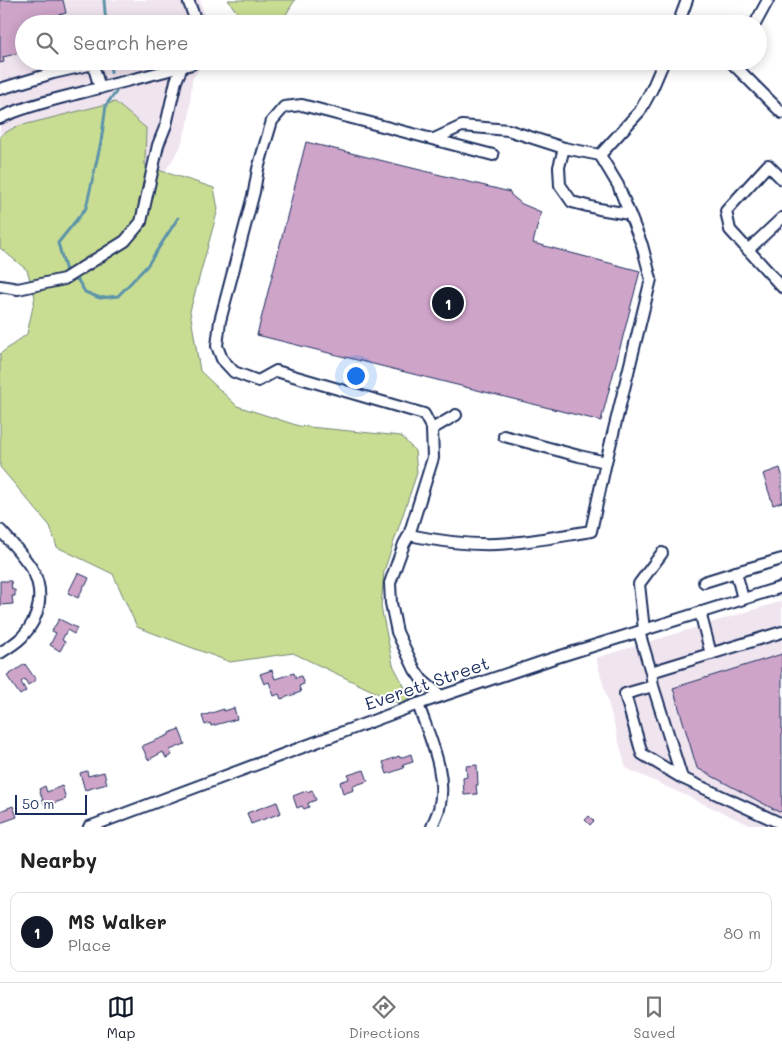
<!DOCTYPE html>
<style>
:root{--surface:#fff;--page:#f6f6f6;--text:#222;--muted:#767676;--line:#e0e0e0;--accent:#111827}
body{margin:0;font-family:Mali,sans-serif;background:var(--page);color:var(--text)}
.scale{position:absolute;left:15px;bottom:12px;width:72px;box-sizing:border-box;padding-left:5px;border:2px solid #1b2f5e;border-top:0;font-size:14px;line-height:18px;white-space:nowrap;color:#1b2f5e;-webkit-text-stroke:4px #fff;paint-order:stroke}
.you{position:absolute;left:355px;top:375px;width:18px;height:18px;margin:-12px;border:4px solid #fff;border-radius:50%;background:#1a73e8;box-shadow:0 0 0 8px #1a73e833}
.badge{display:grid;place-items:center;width:32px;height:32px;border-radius:50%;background:var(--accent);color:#fff;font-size:16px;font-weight:700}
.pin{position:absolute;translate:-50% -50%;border:2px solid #fff;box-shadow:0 1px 5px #0006}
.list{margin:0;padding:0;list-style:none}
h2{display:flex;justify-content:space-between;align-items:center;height:65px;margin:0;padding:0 20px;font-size:21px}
h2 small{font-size:16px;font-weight:400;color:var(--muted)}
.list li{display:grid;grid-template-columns:32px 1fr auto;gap:15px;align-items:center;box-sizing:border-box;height:80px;margin:0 10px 10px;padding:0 10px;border:1px solid var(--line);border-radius:10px}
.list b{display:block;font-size:19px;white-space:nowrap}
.list p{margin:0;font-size:16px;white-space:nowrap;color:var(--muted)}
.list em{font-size:16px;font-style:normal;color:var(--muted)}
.icon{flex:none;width:28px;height:28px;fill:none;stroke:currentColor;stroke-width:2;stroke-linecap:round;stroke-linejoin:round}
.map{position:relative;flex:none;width:782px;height:827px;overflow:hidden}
.search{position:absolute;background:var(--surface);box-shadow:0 2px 12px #0003;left:15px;right:15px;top:15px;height:55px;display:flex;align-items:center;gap:12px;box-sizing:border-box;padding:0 18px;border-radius:28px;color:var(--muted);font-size:19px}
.sheet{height:155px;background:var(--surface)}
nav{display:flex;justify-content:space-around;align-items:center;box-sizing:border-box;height:70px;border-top:1px solid var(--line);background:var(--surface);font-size:14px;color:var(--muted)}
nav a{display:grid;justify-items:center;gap:2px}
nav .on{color:var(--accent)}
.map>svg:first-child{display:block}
.built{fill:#f0e4ef}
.green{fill:#c9dd92;stroke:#728678}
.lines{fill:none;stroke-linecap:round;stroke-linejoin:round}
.stream{stroke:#5b93aa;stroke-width:3}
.building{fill:#cea4c9;stroke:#1b2f5e}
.minor-casing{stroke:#1b2f5e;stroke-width:14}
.minor{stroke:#fff;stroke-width:10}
.labels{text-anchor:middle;stroke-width:4;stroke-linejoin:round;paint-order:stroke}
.street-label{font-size:18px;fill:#1b2f5e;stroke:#fff}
</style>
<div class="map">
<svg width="782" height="827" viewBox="0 0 782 827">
<rect width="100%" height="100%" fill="#fff"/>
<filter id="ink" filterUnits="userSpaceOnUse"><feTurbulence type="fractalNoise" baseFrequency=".02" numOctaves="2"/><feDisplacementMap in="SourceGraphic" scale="10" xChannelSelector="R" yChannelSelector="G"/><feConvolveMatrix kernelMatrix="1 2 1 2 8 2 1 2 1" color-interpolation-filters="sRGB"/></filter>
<g filter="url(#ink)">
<g class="built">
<polygon points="0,0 200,0 207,24 24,24 24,61 205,61 192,79 189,119 180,148 164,173 145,165 146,128 115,102 15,127 0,136"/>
<polygon points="782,601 782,827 754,827 626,768 596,658"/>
</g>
<g class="green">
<polygon points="228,0 295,0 280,24 245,24"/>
<path d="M 115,102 L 146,128 L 145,165 C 168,174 191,180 214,188 L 218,209 L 190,311 L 200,371 L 237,406 L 299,426 L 401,436 L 415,451 L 417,473 L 384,571 L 381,607 L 393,665 L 411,699 L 398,703 L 293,653 L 230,662 L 137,627 L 113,574 L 57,547 L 50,526 L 0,467 L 0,354 L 27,334 L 35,297 L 27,270 L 0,248 L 0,136 L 15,127 Z"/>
</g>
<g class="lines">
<g class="stream">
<polyline points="104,0 106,24"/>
<polyline points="110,61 111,72"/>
<polyline points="66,271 58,243 86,208 101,142 106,105 116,92"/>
<polyline points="76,277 85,292 100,298 118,296 147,266 178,218"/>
</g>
</g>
<g class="building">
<polygon points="0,0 63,0 66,13 40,20 41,24 24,24 24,52 3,57 4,62 0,63"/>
<polygon points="306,142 510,192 511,195 522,204 541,212 533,243 640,271 601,421 257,335"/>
<polygon points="780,468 782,475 782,502 773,505 763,474"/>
<polygon points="78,573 89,578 86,585 85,584 78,598 68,593"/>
<polygon points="0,581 11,581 12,590 15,590 15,596 12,596 13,604 0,605"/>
<polygon points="59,619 77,628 74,634 67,630 62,640 65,642 60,651 50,645 56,633 52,631"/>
<polygon points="782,654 782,811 779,812 697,768 673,688"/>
<polygon points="25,664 36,680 28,685 25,679 21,682 26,691 20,695 7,676"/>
<polygon points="272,670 275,679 294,673 296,678 301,676 304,684 299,686 301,692 281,699 279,694 274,696 269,682 264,684 260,674"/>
<polygon points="234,708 237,719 211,726 210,723 205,725 202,716 224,709 224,711"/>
<polygon points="179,729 185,744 170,750 172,755 166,758 163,752 148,760 142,746 169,735 169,733"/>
<polygon points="411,754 413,762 403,765 404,768 387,774 383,762 399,756 400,758"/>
<polygon points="477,765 478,785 476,785 477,794 464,795 463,778 467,777 466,766"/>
<polygon points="364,770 368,781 353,786 354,790 343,794 340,782 349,779 348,775"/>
<polygon points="87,771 88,776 104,772 107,784 85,790 80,773"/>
<polygon points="45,786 47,792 62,786 66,799 45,806 39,789"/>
<polygon points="312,790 316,800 308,803 309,807 304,809 302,806 297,808 293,796 306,791 307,792"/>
<polygon points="277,802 281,813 251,824 247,813"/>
<polygon points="13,806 17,817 0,823 0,811"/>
<polygon points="589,816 594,821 590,825 585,820"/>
</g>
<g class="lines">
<defs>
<g id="minor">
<polyline points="188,0 197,24"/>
<polyline points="678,24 687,0"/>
<polyline points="755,24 768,0"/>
<polyline points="92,61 100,88"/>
<polyline points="736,61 734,65 782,113"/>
<polyline points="0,89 53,73 93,64"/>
<path d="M 0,118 C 22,107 56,99 80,93 C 118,83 155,74 192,64 L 194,61"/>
<polyline points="434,139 462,126 508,130 564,148 600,155"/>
<polyline points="564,148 559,167 560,185 572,202 599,209 629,214"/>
<polyline points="782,179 768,165 726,211 730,230 782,287"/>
<polyline points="748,250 782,218"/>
<polyline points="0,286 18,289 64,279 125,241 141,222 158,145 166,125 176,81 182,67"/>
<polyline points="432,429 424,414 276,371 258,381 234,372 222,359 217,346 220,321 254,192 258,169 266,141 272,121 284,107 302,105 493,155"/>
<polyline points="504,436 579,456 606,462 651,279 642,245 618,185 600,155 640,111 652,89 664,61"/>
<path d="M 0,530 C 11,542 23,555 32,569 C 45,592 40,618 22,637 C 16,643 8,648 0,653"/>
<path d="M 409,535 C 438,541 466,545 496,544 C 528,543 560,536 591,531 L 606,462"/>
<polyline points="704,582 736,572"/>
<polyline points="743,599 736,572 782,559"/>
<polyline points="700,612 711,654"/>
<polyline points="644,630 639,584 662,553"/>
<polyline points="639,632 651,672 653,686 682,778 782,824"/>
<polyline points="651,672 782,632"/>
<polyline points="653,686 625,694 642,754 682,778"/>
<polyline points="441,696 422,680 415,670 397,632 391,603 390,583 404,544 409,535 433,458 432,429 456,415"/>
<path d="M 418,704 C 429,737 448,773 439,809 C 437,815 434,821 432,827"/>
<polyline points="89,827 418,704 551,659 782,587"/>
</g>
</defs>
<use href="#minor" class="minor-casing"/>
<use href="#minor" class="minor"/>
</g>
</g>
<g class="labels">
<g class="street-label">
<text transform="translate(427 684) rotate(-19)" y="6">Everett Street</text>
</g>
</g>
</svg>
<div class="scale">50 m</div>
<div class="you"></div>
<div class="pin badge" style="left:448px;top:303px">1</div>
<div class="search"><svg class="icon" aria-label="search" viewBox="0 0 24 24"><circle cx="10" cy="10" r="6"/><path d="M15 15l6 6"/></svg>Search here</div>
</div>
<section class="sheet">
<h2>Nearby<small></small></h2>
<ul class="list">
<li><span class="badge">1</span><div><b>MS Walker</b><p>Place</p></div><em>80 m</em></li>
</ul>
</section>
<nav>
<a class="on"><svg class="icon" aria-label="map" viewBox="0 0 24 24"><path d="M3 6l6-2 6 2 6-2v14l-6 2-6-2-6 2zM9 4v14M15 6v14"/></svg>Map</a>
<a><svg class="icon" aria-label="directions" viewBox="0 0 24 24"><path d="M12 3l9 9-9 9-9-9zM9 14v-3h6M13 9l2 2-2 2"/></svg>Directions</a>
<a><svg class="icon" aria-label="saved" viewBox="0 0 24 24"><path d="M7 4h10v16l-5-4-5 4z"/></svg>Saved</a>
</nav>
